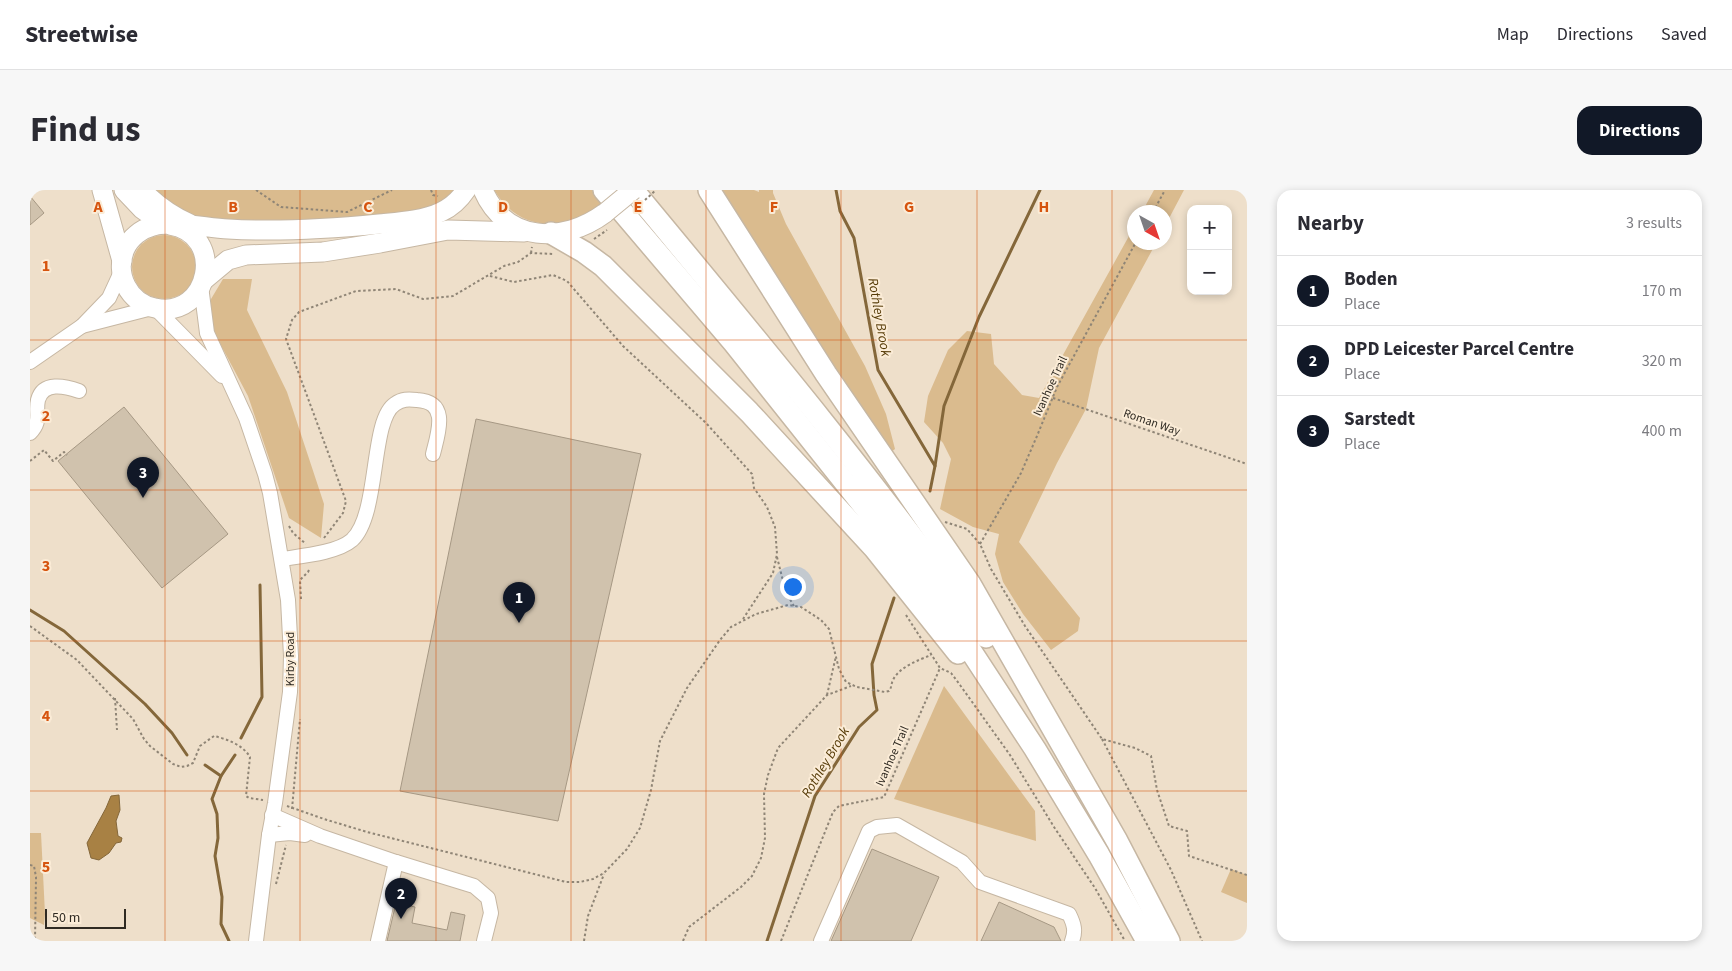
<!DOCTYPE html>
<meta charset="utf-8">
<style>
:root{--surface:#fff;--page:#f7f7f7;--text:#2b2b33;--muted:#7c7c81;--line:#e1e1e2;--accent:#111827}
body{margin:0;font-family:"Source Sans 3",sans-serif;background:var(--page);color:var(--text)}
.controls{position:absolute;right:15px;top:15px;display:grid;overflow:hidden;border-radius:10px;box-shadow:0 2px 8px #0003}
.controls button{width:45px;height:45px;display:grid;place-items:center;padding:0;border:0;border-bottom:1px solid var(--line);background:var(--surface);color:var(--text);font:25px sans-serif}
.compass{position:absolute;left:1097px;top:15px;width:45px;height:45px;border-radius:50%;background:var(--surface);box-shadow:0 2px 8px #0003;rotate:140deg}
.scale{position:absolute;left:15px;bottom:12px;width:81px;box-sizing:border-box;padding-left:5px;border:2px solid #2f2a22;border-top:0;font-size:14px;line-height:18px;white-space:nowrap;color:#2f2a22;-webkit-text-stroke:4px #fbecd7;paint-order:stroke}
.you{position:absolute;left:762px;top:396px;width:18px;height:18px;margin:-12px;border:4px solid #fff;border-radius:50%;background:#1a73e8;box-shadow:0 0 0 8px #1a73e833}
.badge{display:grid;place-items:center;width:32px;height:32px;border-radius:50%;background:var(--accent);color:#fff;font-size:16px;font-weight:700}
.pin{position:absolute;translate:-50% -41px;filter:drop-shadow(0 1px 2px #0008)}
.pin::after{content:'';position:absolute;top:26px;width:18px;height:15px;background:inherit;clip-path:polygon(0 0,100% 0,50% 100%)}
.list{margin:0;padding:0;list-style:none}
h2{display:flex;justify-content:space-between;align-items:center;height:65px;margin:0;padding:0 20px;font-size:21px}
h2 small{font-size:16px;font-weight:400;color:var(--muted)}
.list li{display:grid;grid-template-columns:32px 1fr auto;gap:15px;align-items:center;box-sizing:border-box;height:70px;padding:0 20px;border-top:1px solid var(--line)}
.list b{display:block;font-size:19px;white-space:nowrap}
.list p{margin:0;font-size:16px;white-space:nowrap;color:var(--muted)}
.list em{font-size:16px;font-style:normal;color:var(--muted)}
.map{position:relative;flex:none;width:1217px;height:751px;overflow:hidden;border-radius:15px}
header{display:flex;align-items:center;gap:30px;box-sizing:border-box;height:70px;padding:0 25px;background:var(--surface);border-bottom:1px solid var(--line)}
header strong{font-size:24px}
nav{display:flex;gap:28px;margin-inline-start:auto;font-size:18px}
.intro{display:flex;align-items:center;justify-content:space-between;box-sizing:border-box;height:120px;padding:0 30px}
h1{margin:0;font-size:35px}
.button{padding:12px 22px;border-radius:15px;background:var(--accent);color:#fff;font-size:18px;font-weight:700}
main{display:flex;gap:30px;padding:0 30px}
aside{flex:1;background:var(--surface);border-radius:15px;box-shadow:0 2px 8px #0003}
.map>svg:first-child{display:block}
.green{fill:#dabb8e}
.water{fill:#a88144;stroke:#84673a}
.lines{fill:none;stroke-linecap:round;stroke-linejoin:round}
.stream{stroke:#84673a;stroke-width:3}
.building{fill:#d0c2ad;stroke:#a69884}
.minor-casing{stroke:#c6b7a3;stroke-width:16}
.major-casing{stroke:#c6b7a3;stroke-width:21}
.highway-casing{stroke:#c6b7a3;stroke-width:24}
.path{stroke:#8f8576;stroke-width:2;stroke-dasharray:2.5 2.5;stroke-linecap:butt}
.minor{stroke:#fff;stroke-width:14}
.major{stroke:#fff;stroke-width:19}
.highway{stroke:#fff;stroke-width:21}
.major-bridge-casing{stroke:#c6b7a3;stroke-width:21;stroke-linecap:butt}
.path-bridge{stroke:#8f8576;stroke-width:2;stroke-dasharray:2.5 2.5;stroke-linecap:butt}
.major-bridge{stroke:#fff;stroke-width:19}
.grid{fill:none;stroke:#d6540e;stroke-width:1;stroke-opacity:0.55}
.labels{text-anchor:middle;stroke-width:4;stroke-linejoin:round;paint-order:stroke}
.street-label{font-size:12px;fill:#2f2a22;stroke:#fbecd7}
.water-label{font-size:14px;font-style:italic;fill:#553a06;stroke:#fbecd7}
.grid-label{font-size:16px;text-anchor:middle;font-weight:bold;fill:#d6540e;stroke:#fbecd7;stroke-width:4;stroke-linejoin:round;paint-order:stroke}
</style>
<header>
<strong>Streetwise</strong>
<nav><a>Map</a><a>Directions</a><a>Saved</a></nav>
</header>
<div class="intro"><h1>Find us</h1><a class="button">Directions</a></div>
<main>
<div class="map">
<svg width="1217" height="751" viewBox="0 0 1217 751">
<rect width="100%" height="100%" fill="#eedfca"/>
<g class="green">
<polygon points="121,0 424,0 413,12 400,20 344,31 186,35 156,24"/>
<path d="M 464,0 L 562,0 L 575,13 C 566,18 551,31 542,33 C 537,34 531,34 526,34 C 498,35 479,24 464,0 Z"/>
<polygon points="692,0 724,0 729,2 729,0 743,0 743,3 756,34 835,176 856,224 865,259 857,265 722,52"/>
<polygon points="1124,0 1154,0 1135,36 1134,22 1112,22"/>
<polygon points="1104,37 1104,52 1126,53 1069,158 1056,219 1027,273 989,352 1050,428 1048,441 1021,460 993,424 973,392 965,364 969,344 943,337 910,319 921,269 913,253 894,232 898,206 918,160 937,141 961,144 964,174 992,205 1009,208"/>
<circle cx="134" cy="77" r="32"/>
<polygon points="193,89 222,89 217,120 257,202 294,314 291,348 259,328 218,206 186,146 175,119"/>
<polygon points="914,496 1005,621 1006,651 864,609"/>
<polygon points="0,643 11,643 15,724 14,735 0,728"/>
<polygon points="1201,679 1217,685 1217,713 1191,702"/>
</g>
<polygon class="water" points="89,605 90,620 86,631 88,646 92,648 91,652 86,653 79,663 69,670 61,668 57,653 76,618 81,606"/>
<g class="lines">
<g class="stream">
<polyline points="806,0 810,21 824,48 848,180 905,276 900,301"/>
<polyline points="905,276 914,216 949,127 1010,0"/>
<polyline points="0,420 34,441 115,514 142,543 157,565"/>
<polyline points="211,548 232,507 230,395"/>
<polyline points="175,575 191,586"/>
<polyline points="199,751 191,734 192,707 185,666 188,648 187,624 182,609 191,586 205,565"/>
<polyline points="737,751 785,606 829,537 847,520 844,505 842,474 864,408"/>
</g>
</g>
<g class="building">
<polygon points="0,6 14,23 0,35"/>
<polygon points="94,217 198,344 132,398 28,271"/>
<polygon points="446,229 611,264 528,631 370,601"/>
<polygon points="842,659 909,687 881,751 801,751"/>
<polygon points="969,712 1024,737 1031,751 951,751"/>
<polygon points="366,713 385,717 382,733 417,740 421,722 435,725 430,751 357,751"/>
</g>
<g class="lines">
<defs>
<g id="minor">
<polyline points="171,96 177,143 216,228 235,284 240,303 258,410 261,466 260,502 245,613 239,645 226,751"/>
<polyline points="126,119 192,186"/>
<polyline points="52,136 122,118"/>
<polyline points="0,172 52,136 79,108 91,82"/>
<path d="M 0,243 C 12,231 5,223 8,210 C 13,191 35,196 49,201"/>
<path d="M 252,369 C 271,366 307,363 322,350 C 350,324 340,230 365,214 C 372,209 378,209 387,210 C 420,212 408,243 403,264"/>
<polyline points="242,625 290,646 366,672 444,696 458,708 461,723 454,751"/>
<polyline points="239,645 260,643 275,645"/>
<polyline points="348,751 366,672"/>
<path d="M 791,751 L 839,641 L 847,637 L 867,635 L 932,672 L 950,692 L 1039,724 C 1044,734 1046,741 1042,751"/>
</g>
<g id="major">
<polyline points="72,0 92,71"/>
<polyline points="94,0 112,19 133,34"/>
<path d="M 112,0 C 126,15 142,26 160,34"/>
<path d="M 453,0 C 476,53 533,54 575,23"/>
<path d="M 140,35 C 197,44 180,130 125,118 C 99,113 84,84 95,59 C 100,48 111,39 123,36 C 144,30 176,38 198,39 C 249,42 298,39 349,34 C 369,32 392,31 411,22 C 422,17 430,9 436,0"/>
<polyline points="174,90 198,70 216,65 293,62 350,53 418,40 494,42"/>
</g>
<g id="highway">
<polyline points="574,0 704,153 903,403 1005,559 1069,665 1117,751"/>
<path d="M 603,0 C 724,146 846,292 956,447"/>
<polyline points="679,0 796,184 940,394 1087,651 1139,751"/>
<polyline points="521,43 554,62 573,76 719,222 845,359 928,463"/>
</g>
</defs>
<use href="#minor" class="minor-casing"/>
<use href="#major" class="major-casing"/>
<use href="#highway" class="highway-casing"/>
<g class="path">
<polyline points="226,0 251,17 317,22 362,0"/>
<polyline points="401,0 403,5 408,6"/>
<polyline points="1123,22 1135,0"/>
<polyline points="564,49 577,40"/>
<polyline points="501,63 502,57"/>
<polyline points="460,86 484,92 523,85 537,91 593,156 676,233 722,284 724,298 737,317 745,337 747,364 743,383 713,429"/>
<polyline points="1023,208 1217,274"/>
<polyline points="0,271 14,260 23,271 34,262 37,265"/>
<polyline points="915,332 937,339 950,354 961,379 995,436 1072,549 1105,558 1121,566 1127,600 1139,636 1157,641 1159,666 1217,685"/>
<polyline points="259,336 263,343 276,354"/>
<polyline points="294,348 313,323 316,311 256,149 262,130 269,122 326,101 366,99 393,109 423,106 474,76 488,72 501,63 524,64"/>
<polyline points="950,354 991,283 1007,246 1027,197 1106,52"/>
<polyline points="747,367 756,403 764,416"/>
<polyline points="271,409 270,390 278,382 280,378"/>
<polyline points="876,425 910,478 921,483 930,495 980,565 1024,637 1065,698 1095,751"/>
<path d="M 0,436 L 47,470 L 103,529 L 114,549 L 120,556 L 143,574 L 151,577 L 157,576 L 163,573 L 170,556 L 184,546 C 197,549 213,555 220,567 L 216,606 L 219,608 L 233,610"/>
<polyline points="797,505 806,466"/>
<polyline points="85,508 87,540"/>
<polyline points="1072,549 1141,680 1172,751"/>
<path d="M 257,616 L 294,629 L 337,642 L 536,692 L 550,692 L 563,689 L 574,683 L 597,659 L 610,638 L 621,600 L 630,551 L 657,498 L 690,450 L 701,437 L 726,424 L 758,415 L 771,417 L 791,430 L 799,439 L 809,479 L 816,492 L 827,497 L 855,502 L 859,501 C 862,497 861,494 863,490 C 869,477 889,470 901,465"/>
<polyline points="262,619 270,529"/>
<polyline points="0,675 4,676 6,687 5,751"/>
<polyline points="246,694 256,655"/>
<polyline points="554,751 558,726 574,684"/>
<polyline points="653,751 659,737 711,697 722,686 731,668 735,648 734,604 738,585 748,558 797,505 821,496"/>
<polyline points="751,751 803,622 809,616 854,607 910,478"/>
</g>
<use href="#minor" class="minor"/>
<use href="#major" class="major"/>
<use href="#highway" class="highway"/>
<defs>
<polyline id="major-bridge" points="575,23 603,0"/>
</defs>
<use href="#major-bridge" class="major-bridge-casing"/>
<polyline class="path-bridge" points="615,10 626,0"/>
<use href="#major-bridge" class="major-bridge"/>
</g>
<path class="grid" d="M 135,0 L 135,751M 270,0 L 270,751M 406,0 L 406,751M 541,0 L 541,751M 676,0 L 676,751M 811,0 L 811,751M 947,0 L 947,751M 1082,0 L 1082,751M 0,150 L 1217,150M 0,300 L 1217,300M 0,451 L 1217,451M 0,601 L 1217,601"/>
<g class="labels">
<g class="street-label">
<text transform="translate(1020 196) rotate(-65)" y="4">Ivanhoe Trail</text>
<text transform="translate(1122 232) rotate(19)" y="4">Roman Way</text>
<text transform="translate(260 469) rotate(-90)" y="4">Kirby Road</text>
<text transform="translate(862 566) rotate(-66)" y="4">Ivanhoe Trail</text>
</g>
<g class="water-label">
<text transform="translate(850 127) rotate(80)" y="5">Rothley Brook</text>
<text transform="translate(795 572) rotate(-59)" y="5">Rothley Brook</text>
</g>
</g>
<g class="grid-label">
<text x="68" y="22">A</text>
<text x="203" y="22">B</text>
<text x="338" y="22">C</text>
<text x="473" y="22">D</text>
<text x="608" y="22">E</text>
<text x="744" y="22">F</text>
<text x="879" y="22">G</text>
<text x="1014" y="22">H</text>
<text x="16" y="81">1</text>
<text x="16" y="231">2</text>
<text x="16" y="381">3</text>
<text x="16" y="531">4</text>
<text x="16" y="682">5</text>
</g>
</svg>
<div class="controls">
<button>+</button>
<button>−</button>
</div>
<svg class="compass" viewBox="-18 -18 36 36"><path d="M0-13l5 13h-10z" fill="#e53935"/><path d="M0 13l5-13h-10z" fill="#7c7c81"/></svg>
<div class="scale">50 m</div>
<div class="you"></div>
<div class="pin badge" style="left:489px;top:433px">1</div>
<div class="pin badge" style="left:371px;top:729px">2</div>
<div class="pin badge" style="left:113px;top:308px">3</div>
</div>
<aside>
<h2>Nearby<small>3 results</small></h2>
<ul class="list">
<li><span class="badge">1</span><div><b>Boden</b><p>Place</p></div><em>170 m</em></li>
<li><span class="badge">2</span><div><b>DPD Leicester Parcel Centre</b><p>Place</p></div><em>320 m</em></li>
<li><span class="badge">3</span><div><b>Sarstedt</b><p>Place</p></div><em>400 m</em></li>
</ul>
</aside>
</main>
